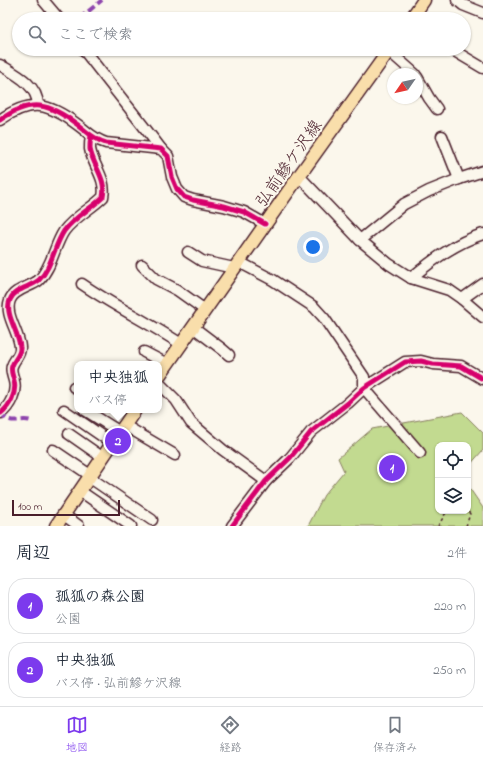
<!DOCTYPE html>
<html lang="ja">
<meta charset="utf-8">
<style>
:root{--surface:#fff;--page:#f6f6f7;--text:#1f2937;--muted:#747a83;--line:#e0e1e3;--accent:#7c3aed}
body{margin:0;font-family:"Indie Flower","Klee One",sans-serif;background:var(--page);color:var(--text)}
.controls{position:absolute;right:12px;bottom:12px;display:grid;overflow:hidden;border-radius:8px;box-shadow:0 1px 3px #0004}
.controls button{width:36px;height:36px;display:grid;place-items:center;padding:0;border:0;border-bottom:1px solid var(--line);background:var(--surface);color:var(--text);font:20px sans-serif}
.compass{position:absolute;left:387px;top:68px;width:36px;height:36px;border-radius:50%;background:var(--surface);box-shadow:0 1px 3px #0004;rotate:236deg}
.scale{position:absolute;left:12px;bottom:10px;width:108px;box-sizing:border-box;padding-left:4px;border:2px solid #4a1f2b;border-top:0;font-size:11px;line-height:14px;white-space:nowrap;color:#4a1f2b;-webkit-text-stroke:3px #fbf7ec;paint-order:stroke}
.you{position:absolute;left:313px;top:247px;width:14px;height:14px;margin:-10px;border:3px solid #fff;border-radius:50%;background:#1a73e8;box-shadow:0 0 0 6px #1a73e833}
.badge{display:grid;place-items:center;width:26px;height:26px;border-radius:50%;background:var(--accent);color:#fff;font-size:13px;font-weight:700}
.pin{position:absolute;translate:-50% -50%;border:2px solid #fff;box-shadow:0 1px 4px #0006}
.popup{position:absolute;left:74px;top:361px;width:88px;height:52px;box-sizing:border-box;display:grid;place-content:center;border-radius:8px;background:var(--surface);filter:drop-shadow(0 1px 3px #0005);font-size:13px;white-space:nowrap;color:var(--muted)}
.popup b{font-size:15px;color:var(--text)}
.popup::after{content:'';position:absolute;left:50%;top:100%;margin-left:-8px;border:8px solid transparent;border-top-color:var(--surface)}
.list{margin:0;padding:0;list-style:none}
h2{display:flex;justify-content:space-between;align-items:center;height:52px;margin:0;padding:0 16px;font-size:17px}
h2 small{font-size:13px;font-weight:400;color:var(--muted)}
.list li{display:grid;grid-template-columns:26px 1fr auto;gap:12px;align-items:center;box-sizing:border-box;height:56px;margin:0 8px 8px;padding:0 8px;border:1px solid var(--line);border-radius:16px}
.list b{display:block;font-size:15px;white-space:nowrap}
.list p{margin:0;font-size:13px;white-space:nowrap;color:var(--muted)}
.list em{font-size:13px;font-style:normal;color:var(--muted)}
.icon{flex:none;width:22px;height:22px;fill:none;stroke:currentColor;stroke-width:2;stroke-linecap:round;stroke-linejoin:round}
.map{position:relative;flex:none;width:483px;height:526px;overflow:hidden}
.search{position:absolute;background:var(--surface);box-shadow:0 1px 3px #0004;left:12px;right:12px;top:12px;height:44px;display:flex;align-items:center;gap:10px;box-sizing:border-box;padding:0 14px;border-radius:22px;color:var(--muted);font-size:15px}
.sheet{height:180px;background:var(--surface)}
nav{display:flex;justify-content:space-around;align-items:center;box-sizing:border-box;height:56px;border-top:1px solid var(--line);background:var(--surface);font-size:11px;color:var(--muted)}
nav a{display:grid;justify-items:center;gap:2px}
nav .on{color:var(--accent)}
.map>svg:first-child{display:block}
.green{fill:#c2da90;stroke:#867c5e}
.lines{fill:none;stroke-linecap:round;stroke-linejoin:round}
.minor-casing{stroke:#4a1f2b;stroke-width:13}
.major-casing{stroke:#4a1f2b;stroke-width:15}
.path{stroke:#4a1f2b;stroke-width:1.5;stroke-dasharray:3 3;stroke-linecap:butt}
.minor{stroke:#fbf7ec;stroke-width:10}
.major{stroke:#f9deab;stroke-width:12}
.quiet{stroke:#8e44ad;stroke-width:4;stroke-dasharray:8 4;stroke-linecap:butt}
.cycleway-casing{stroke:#fbf7ec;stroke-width:8}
.cycleway{stroke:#d6006c;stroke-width:5}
.labels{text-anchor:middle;stroke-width:4;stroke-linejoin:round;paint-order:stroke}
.street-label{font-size:17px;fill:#4a1f2b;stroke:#fbf7ec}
</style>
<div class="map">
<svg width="483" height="526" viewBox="0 0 483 526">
<rect width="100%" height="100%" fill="#fbf7ec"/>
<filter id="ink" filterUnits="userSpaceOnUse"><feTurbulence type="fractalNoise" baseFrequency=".025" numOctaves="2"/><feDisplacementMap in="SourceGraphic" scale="8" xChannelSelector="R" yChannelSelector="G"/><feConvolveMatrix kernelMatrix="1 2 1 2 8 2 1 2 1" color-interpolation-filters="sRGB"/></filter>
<g filter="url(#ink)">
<polygon class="green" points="462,412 483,433 483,450 468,467 468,445 438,445 438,511 468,511 468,486 483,508 483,526 308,526 324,495 344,471 338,458 372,429"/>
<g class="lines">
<defs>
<g id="minor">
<polyline points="43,0 59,19"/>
<polyline points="457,0 463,5 483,13"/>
<polyline points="83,49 155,141 161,149"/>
<polyline points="451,49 483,68"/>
<polyline points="389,51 415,74"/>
<path d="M 0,65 C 15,74 37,84 38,105"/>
<polyline points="417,77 429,98 437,109"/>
<path d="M 0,120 C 31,98 49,103 78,125 C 89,133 93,139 106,143 L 161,149 L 168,156 L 172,177 L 177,189 L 184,197 L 193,200 L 224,206 L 244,212 L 265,224"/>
<polyline points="442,136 459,179"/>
<polyline points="299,176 360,240 389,264 411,278 449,290 462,299 483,317"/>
<polyline points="360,240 404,204 429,191 459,179 483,171"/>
<polyline points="188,252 202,261 234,268"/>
<polyline points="239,262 273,280 314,307 324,318 364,377 364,388 420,453"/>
<polyline points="142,265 156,279 177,290 205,310"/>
<path d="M 411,278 C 433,260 455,243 483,234"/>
<path d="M 82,284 C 114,306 149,323 181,344"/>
<polyline points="462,299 483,284"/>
<polyline points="193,327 222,349 229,355"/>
<polyline points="144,352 167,364"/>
<polyline points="159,383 176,400 191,423 223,450 266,481"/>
<polyline points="74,387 77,388"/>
<polyline points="64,410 112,443"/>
<polyline points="85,410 120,432"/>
<path d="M 1,413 C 10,406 17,392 14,381 C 13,376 10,371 12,366 C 14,359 21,355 20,347 C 19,332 4,314 10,300 C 14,289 31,287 39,280 C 52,267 54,246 64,231 C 74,217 91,209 103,197 C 107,179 93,166 90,149 C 90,145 90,140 91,136"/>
<polyline points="124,425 175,455"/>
<polyline points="69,434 102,457"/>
<polyline points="53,450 90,475"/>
<polyline points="89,477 152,520"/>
<polyline points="80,491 131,526"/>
<polyline points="64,515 79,526"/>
<polyline points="232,526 266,481 290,458 311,432 348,403 364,388 405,362 421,361 433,364 461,366 483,379"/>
</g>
<g id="major">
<polyline points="411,19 424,0"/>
<polyline points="159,376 299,176 390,49"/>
<polyline points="56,526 135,410"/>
</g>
</defs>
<use href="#minor" class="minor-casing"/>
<use href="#major" class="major-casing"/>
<g class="path">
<polyline points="438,526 447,511"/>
<polyline points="466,526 470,514 468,511"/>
</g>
<use href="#minor" class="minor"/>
<use href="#major" class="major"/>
<g class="quiet">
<polyline points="79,19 102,0"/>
<path d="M 0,413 C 2,414 5,418 7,419 C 15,423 23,418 31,421"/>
</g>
<defs>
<g id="cycleway">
<path d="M 0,120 C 31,98 49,103 78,125 C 89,133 93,139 106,143 L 161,149 L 168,156 L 172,177 L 177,189 L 184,197 L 193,200 L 224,206 L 244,212 L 265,224"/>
<path d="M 1,413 C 10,406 17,392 14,381 C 13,376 10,371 12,366 C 14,359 21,355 20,347 C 19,332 4,314 10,300 C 14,289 31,287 39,280 C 52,267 54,246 64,231 C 74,217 91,209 103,197 C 107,179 93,166 90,149 C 90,145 90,140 91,136"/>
<polyline points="232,526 266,481 290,458 311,432 348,403 364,388 405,362 421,361 433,364 461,366 483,379"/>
</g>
</defs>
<use href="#cycleway" class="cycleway-casing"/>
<use href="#cycleway" class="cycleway"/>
</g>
</g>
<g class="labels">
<g class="street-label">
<text transform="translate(288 163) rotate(-55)" y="6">弘前鰺ケ沢線</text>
</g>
</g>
</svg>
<div class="controls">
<button><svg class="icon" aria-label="locate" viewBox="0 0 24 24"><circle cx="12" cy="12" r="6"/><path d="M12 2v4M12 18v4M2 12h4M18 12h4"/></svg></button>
<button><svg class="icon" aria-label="layers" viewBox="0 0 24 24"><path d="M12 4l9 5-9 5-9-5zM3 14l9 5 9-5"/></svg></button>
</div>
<svg class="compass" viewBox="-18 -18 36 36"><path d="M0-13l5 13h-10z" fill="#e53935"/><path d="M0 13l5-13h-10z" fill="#747a83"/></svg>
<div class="scale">100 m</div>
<div class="you"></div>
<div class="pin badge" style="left:392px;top:468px">1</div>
<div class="pin badge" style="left:118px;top:441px">2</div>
<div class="popup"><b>中央独狐</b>バス停</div>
<div class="search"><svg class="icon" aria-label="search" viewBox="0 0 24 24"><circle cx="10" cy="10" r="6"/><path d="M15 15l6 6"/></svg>ここで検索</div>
</div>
<section class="sheet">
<h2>周辺<small>2件</small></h2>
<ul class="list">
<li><span class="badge">1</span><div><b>孤狐の森公園</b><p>公園</p></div><em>220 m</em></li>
<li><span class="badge">2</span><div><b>中央独狐</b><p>バス停 · 弘前鰺ケ沢線</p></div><em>250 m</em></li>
</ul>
</section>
<nav>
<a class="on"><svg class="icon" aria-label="map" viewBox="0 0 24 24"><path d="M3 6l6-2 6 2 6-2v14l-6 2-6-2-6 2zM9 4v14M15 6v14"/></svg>地図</a>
<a><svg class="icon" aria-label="directions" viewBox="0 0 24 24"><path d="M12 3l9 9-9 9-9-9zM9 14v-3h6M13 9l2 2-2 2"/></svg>経路</a>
<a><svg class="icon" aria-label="saved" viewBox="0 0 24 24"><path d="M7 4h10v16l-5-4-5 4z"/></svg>保存済み</a>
</nav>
